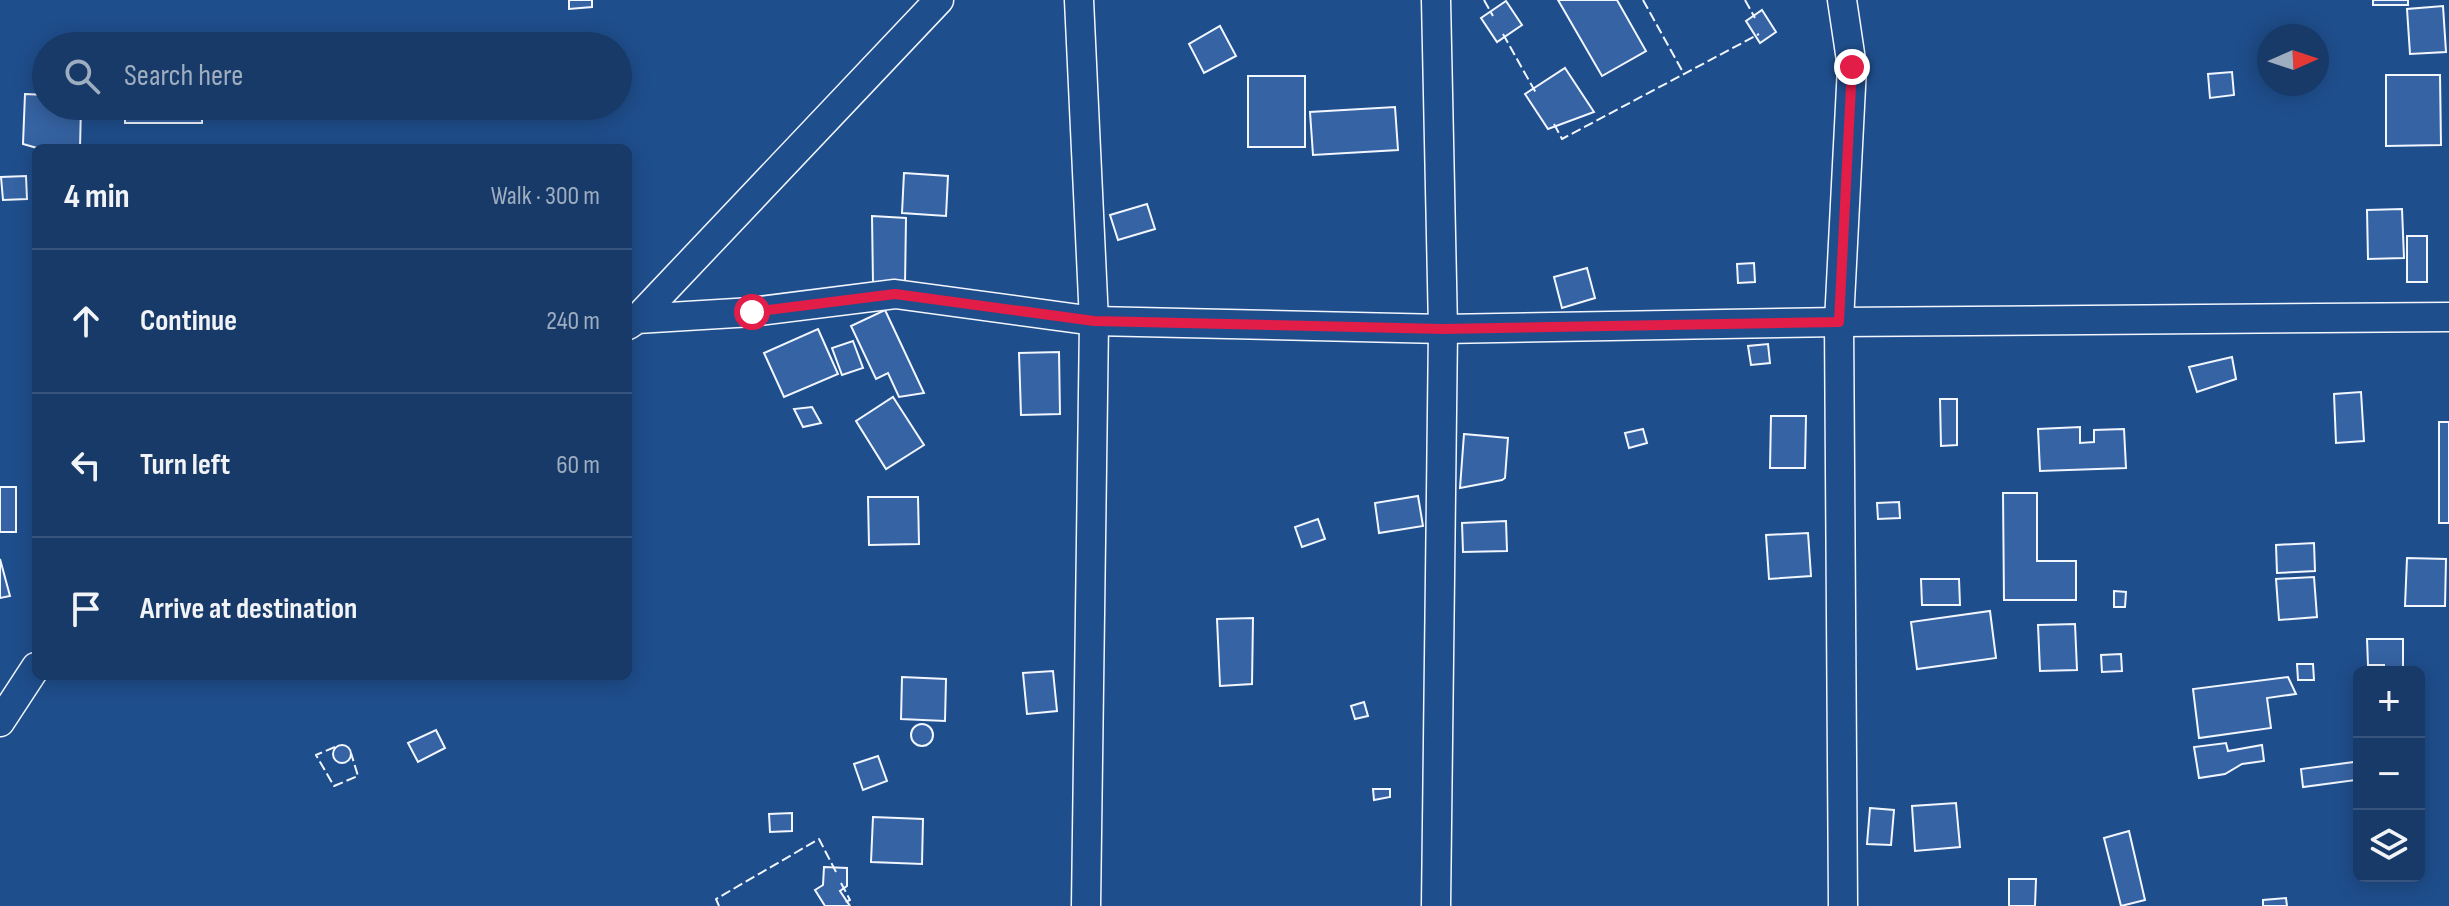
<!DOCTYPE html>
<meta charset="utf-8">
<style>
:root{--surface:#173a69;--page:#244571;--text:#f1f3f6;--muted:#9eadc0;--line:#36547d}
body{margin:0;font-family:"Sofia Sans Condensed",sans-serif;background:var(--page);color:var(--text)}
.controls{position:absolute;right:24px;bottom:24px;display:grid;overflow:hidden;border-radius:12px;box-shadow:0 4px 20px #0003}
.controls button{width:72px;height:72px;display:grid;place-items:center;padding:0;border:0;border-bottom:2px solid var(--line);background:var(--surface);color:var(--text);font:40px sans-serif}
.compass{position:absolute;left:2257px;top:24px;width:72px;height:72px;border-radius:50%;background:var(--surface);box-shadow:0 4px 20px #0003;rotate:87deg}
.stop{position:absolute;width:24px;height:24px;margin:-18px;border:6px solid #e11d48;border-radius:50%;background:#fff}
.stop.end{background:#e11d48;border-color:#fff;box-shadow:0 2px 8px #0008}
.list{margin:0;padding:0;list-style:none}
h2{display:flex;justify-content:space-between;align-items:center;height:104px;margin:0;padding:0 32px;font-size:34px}
h2 small{font-size:26px;font-weight:400;color:var(--muted)}
.list li{display:grid;grid-template-columns:52px 1fr auto;gap:24px;align-items:center;box-sizing:border-box;height:144px;padding:0 32px;border-top:2px solid var(--line)}
.list b{display:block;font-size:30px;white-space:nowrap}
.list em{font-size:26px;font-style:normal;color:var(--muted)}
.icon{flex:none;width:44px;height:44px;fill:none;stroke:currentColor;stroke-width:2;stroke-linecap:round;stroke-linejoin:round}
.map{position:relative;flex:none;width:2449px;height:906px;overflow:hidden}
.search{position:absolute;background:var(--surface);box-shadow:0 4px 20px #0003;left:32px;top:32px;width:600px;height:88px;display:flex;align-items:center;gap:20px;box-sizing:border-box;padding:0 28px;border-radius:44px;color:var(--muted);font-size:30px}
.panel{position:absolute;background:var(--surface);box-shadow:0 4px 20px #0003;left:32px;top:144px;width:600px;height:536px;border-radius:12px}
.map>svg:first-child{display:block}
.building{fill:#3563a3;stroke:#f2f6ff;stroke-width:2}
.lines{fill:none;stroke-linecap:round;stroke-linejoin:round}
.minor-casing{stroke:#f2f6ff;stroke-width:31}
.minor{stroke:#1f4e8c;stroke-width:28}
.fence{stroke:#f2f6ff;stroke-width:2;stroke-dasharray:10 4;stroke-linecap:butt}
.route{stroke:#e11d48;stroke-width:10}
</style>
<div class="map">
<svg width="2449" height="906" viewBox="0 0 2449 906">
<rect width="100%" height="100%" fill="#1f4e8c"/>
<g class="building">
<polygon points="569,0 592,0 592,7 569,9"/>
<polygon points="1558,0 1617,0 1646,51 1602,76"/>
<rect x="2373" y="0" width="35" height="5"/>
<polygon points="1506,1 1522,25 1497,42 1481,18"/>
<polygon points="2443,6 2446,52 2410,54 2407,9"/>
<polygon points="1762,10 1776,32 1760,43 1746,21"/>
<polygon points="1220,26 1236,56 1204,73 1189,44"/>
<polygon points="1565,68 1594,112 1548,129 1525,94"/>
<polygon points="2232,72 2234,95 2210,98 2208,74"/>
<polygon points="2386,75 2440,75 2441,145 2386,146"/>
<rect x="1248" y="76" width="57" height="71"/>
<polygon points="25,94 46,95 46,106 81,106 80,148 37,148 23,144"/>
<rect x="125" y="106" width="77" height="17"/>
<polygon points="1395,107 1398,150 1313,155 1310,112"/>
<polygon points="904,173 948,176 946,216 902,213"/>
<polygon points="26,176 27,199 3,200 1,177"/>
<polygon points="1147,204 1155,229 1118,240 1110,215"/>
<polygon points="2402,209 2404,258 2368,259 2367,210"/>
<polygon points="872,216 906,218 905,285 873,283"/>
<rect x="2407" y="236" width="20" height="46"/>
<polygon points="1754,263 1755,282 1738,283 1737,264"/>
<polygon points="1587,268 1595,298 1562,308 1554,277"/>
<polygon points="885,310 924,393 899,397 888,373 876,379 851,326"/>
<polygon points="818,329 838,374 784,397 764,353"/>
<polygon points="853,341 863,368 842,375 832,348"/>
<polygon points="1768,344 1770,363 1751,365 1748,346"/>
<polygon points="1059,352 1060,414 1021,415 1019,353"/>
<polygon points="2232,357 2236,379 2197,392 2189,367"/>
<polygon points="2361,392 2364,441 2336,443 2334,394"/>
<polygon points="893,397 924,445 886,469 856,421"/>
<polygon points="1940,399 1957,399 1957,445 1941,446"/>
<polygon points="812,407 821,423 803,427 794,409"/>
<polygon points="1771,416 1806,416 1805,468 1770,468"/>
<rect x="2439" y="422" width="10" height="101"/>
<polygon points="2080,427 2080,443 2094,442 2094,430 2124,429 2126,468 2040,471 2038,429"/>
<polygon points="1643,429 1647,443 1629,448 1625,433"/>
<polygon points="1464,434 1508,438 1505,478 1502,480 1460,488"/>
<rect x="0" y="487" width="16" height="45"/>
<polygon points="2003,493 2037,493 2037,561 2076,561 2076,600 2004,600"/>
<polygon points="1418,496 1423,526 1379,533 1375,503"/>
<polygon points="868,497 918,497 919,544 869,545"/>
<polygon points="1899,502 1900,518 1878,519 1877,503"/>
<polygon points="1318,519 1325,539 1302,547 1295,527"/>
<polygon points="1506,521 1507,551 1463,552 1462,523"/>
<polygon points="1808,533 1811,576 1769,579 1766,535"/>
<polygon points="2314,543 2315,571 2277,573 2276,545"/>
<polygon points="2407,558 2446,559 2445,606 2405,606"/>
<polygon points="0,559 10,596 0,598"/>
<polygon points="2314,577 2317,617 2279,620 2276,579"/>
<polygon points="1921,579 1959,579 1960,605 1922,605"/>
<polygon points="2114,591 2126,592 2125,607 2114,607"/>
<polygon points="1990,611 1996,658 1917,669 1911,622"/>
<polygon points="1253,618 1252,684 1220,686 1217,619"/>
<polygon points="2075,624 2077,670 2040,671 2038,625"/>
<polygon points="2367,639 2403,639 2403,672 2384,672 2384,665 2368,665"/>
<polygon points="2121,654 2122,671 2102,672 2101,655"/>
<polygon points="2297,664 2313,664 2314,680 2298,680"/>
<polygon points="1053,671 1057,711 1027,714 1023,673"/>
<polygon points="902,677 946,679 945,721 901,719"/>
<polygon points="2288,677 2296,694 2267,698 2271,728 2199,738 2193,689"/>
<polygon points="1364,702 1368,716 1355,719 1351,706"/>
<circle cx="922" cy="735" r="11"/>
<polygon points="436,730 445,748 418,762 408,743"/>
<polygon points="2226,743 2228,751 2262,745 2264,761 2242,764 2225,774 2199,778 2194,747"/>
<circle cx="342" cy="754" r="9"/>
<polygon points="878,756 887,781 863,790 854,764"/>
<polygon points="2354,762 2356,780 2303,787 2301,769"/>
<polygon points="1373,789 1390,789 1390,797 1374,800"/>
<polygon points="1956,803 1960,847 1915,851 1912,806"/>
<polygon points="1870,808 1894,810 1891,845 1867,844"/>
<polygon points="792,813 792,831 770,832 769,814"/>
<polygon points="873,817 923,819 922,864 871,862"/>
<polygon points="2129,831 2145,900 2121,906 2104,838"/>
<polygon points="824,867 847,868 847,886 840,891 850,906 825,906 815,890 823,885"/>
<polygon points="2009,879 2036,879 2035,906 2009,906"/>
<polygon points="2286,898 2287,906 2263,906 2263,900"/>
</g>
<g class="lines">
<defs>
<g id="minor">
<polyline points="1079,0 1094,321 1086,906"/>
<polyline points="1436,0 1443,329 1436,906"/>
<polyline points="1842,0 1852,67 1839,322 1843,906"/>
<polyline points="637,319 939,0"/>
<polyline points="628,325 637,319 752,312 895,294 1094,321 1443,329 1839,322 2449,317"/>
<polyline points="0,722 36,667"/>
</g>
</defs>
<use href="#minor" class="minor-casing"/>
<use href="#minor" class="minor"/>
<g class="fence">
<polyline points="1484,0 1493,16"/>
<polyline points="1643,0 1684,74"/>
<polyline points="1745,0 1755,18"/>
<polyline points="1503,34 1536,93"/>
<polyline points="1554,124 1562,139 1759,34"/>
<polyline points="335,747 316,755 334,786 358,776 351,753"/>
<polyline points="841,883 850,900 845,902"/>
<polyline points="719,906 716,899 819,839 836,872"/>
</g>
</g>
<g class="lines">
<polyline class="route" points="752,312 895,294 1094,321 1443,329 1839,322 1852,67"/>
</g>
</svg>
<div class="controls">
<button>+</button>
<button>−</button>
<button><svg class="icon" aria-label="layers" viewBox="0 0 24 24"><path d="M12 4l9 5-9 5-9-5zM3 14l9 5 9-5"/></svg></button>
</div>
<svg class="compass" viewBox="-18 -18 36 36"><path d="M0-13l5 13h-10z" fill="#e53935"/><path d="M0 13l5-13h-10z" fill="#9eadc0"/></svg>
<div class="stop" style="left:752px;top:312px"></div>
<div class="stop end" style="left:1852px;top:67px"></div>
<div class="search"><svg class="icon" aria-label="search" viewBox="0 0 24 24"><circle cx="10" cy="10" r="6"/><path d="M15 15l6 6"/></svg>Search here</div>
<section class="panel">
<h2>4 min<small>Walk · 300 m</small></h2>
<ul class="list">
<li><svg class="icon" aria-label="ahead" viewBox="0 0 24 24"><path d="M12 20V5M6 11l6-6 6 6"/></svg><div><b>Continue</b></div><em>240 m</em></li>
<li><svg class="icon" aria-label="left" viewBox="0 0 24 24"><path d="M17 20v-9H6M10 6l-5 5 5 5"/></svg><div><b>Turn left</b></div><em>60 m</em></li>
<li><svg class="icon" aria-label="arrive" viewBox="0 0 24 24"><path d="M6 21V4h12l-3 4 3 4H6"/></svg><div><b>Arrive at destination</b></div></li>
</ul>
</section>
</div>
